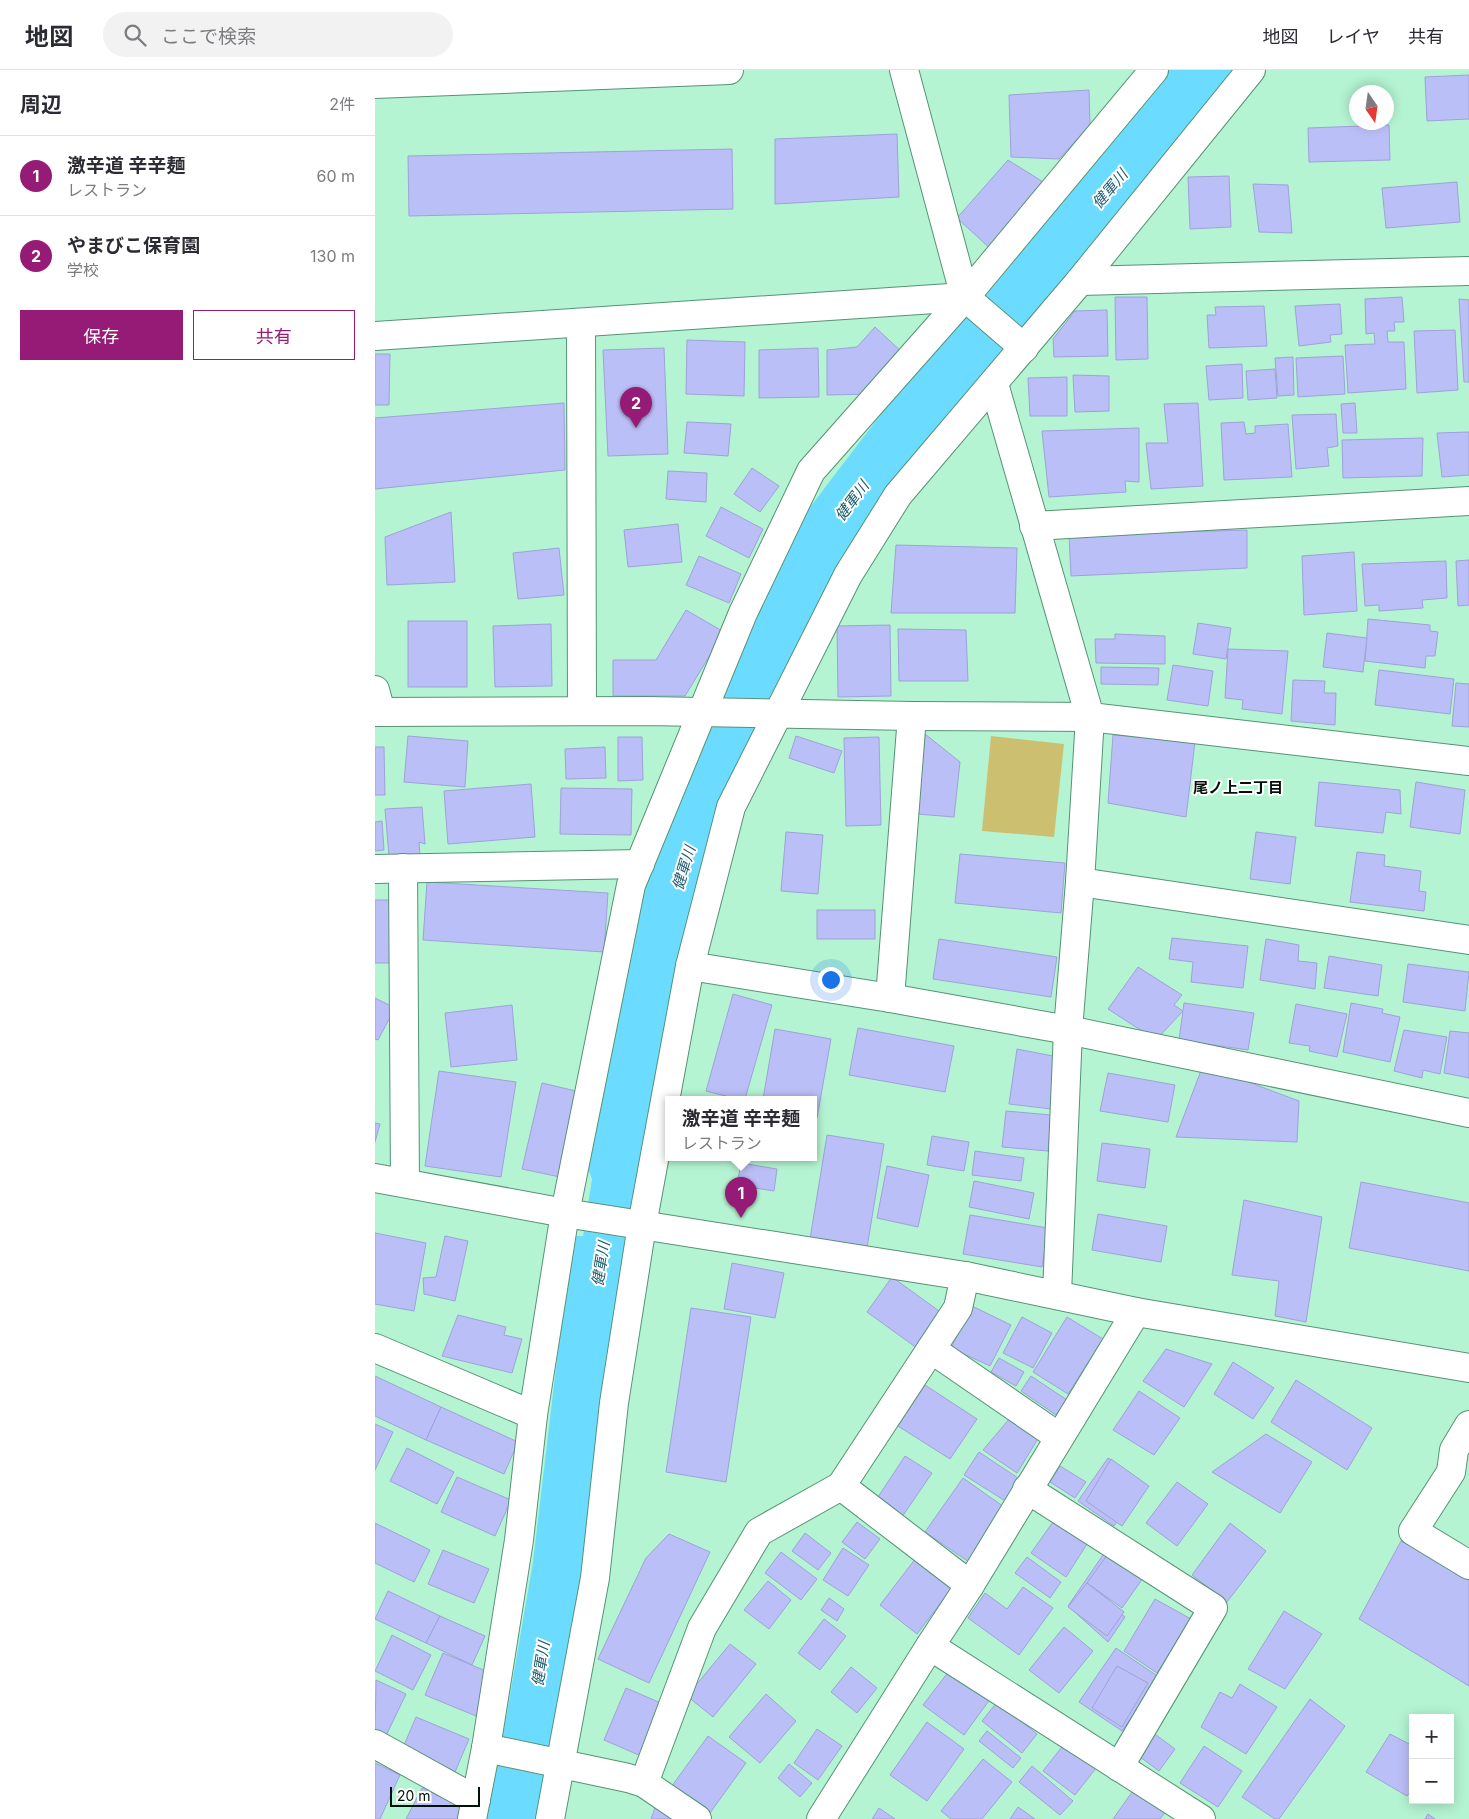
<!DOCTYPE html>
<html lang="ja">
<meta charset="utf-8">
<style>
:root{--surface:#fff;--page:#f2f2f3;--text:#2b2b33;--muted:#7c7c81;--line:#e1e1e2;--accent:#951b76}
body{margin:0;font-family:Inter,"Noto Sans JP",sans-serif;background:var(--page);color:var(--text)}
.controls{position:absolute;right:15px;bottom:15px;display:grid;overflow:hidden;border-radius:0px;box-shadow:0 2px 12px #0003}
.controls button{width:45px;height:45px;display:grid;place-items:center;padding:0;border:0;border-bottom:1px solid var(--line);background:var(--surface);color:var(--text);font:25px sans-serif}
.compass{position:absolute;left:974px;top:15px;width:45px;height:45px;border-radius:50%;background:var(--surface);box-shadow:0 2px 12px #0003;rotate:167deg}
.scale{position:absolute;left:15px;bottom:12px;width:90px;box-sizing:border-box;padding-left:5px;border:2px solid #001107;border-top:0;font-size:14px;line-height:18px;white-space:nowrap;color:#001107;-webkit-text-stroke:4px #fff;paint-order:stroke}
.you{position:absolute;left:455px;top:909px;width:18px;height:18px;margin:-12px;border:4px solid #fff;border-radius:50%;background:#1a73e8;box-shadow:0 0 0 8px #1a73e833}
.badge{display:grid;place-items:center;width:32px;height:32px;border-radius:50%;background:var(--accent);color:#fff;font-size:16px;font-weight:700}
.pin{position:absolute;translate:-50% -41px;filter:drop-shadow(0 1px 2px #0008)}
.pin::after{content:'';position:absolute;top:26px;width:18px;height:15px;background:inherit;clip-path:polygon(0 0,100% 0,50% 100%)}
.popup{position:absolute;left:290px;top:1026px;width:152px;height:65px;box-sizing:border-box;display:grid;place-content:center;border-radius:0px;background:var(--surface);filter:drop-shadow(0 1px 4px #0005);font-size:16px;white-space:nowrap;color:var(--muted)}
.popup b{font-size:19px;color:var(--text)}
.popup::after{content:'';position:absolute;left:50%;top:100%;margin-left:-10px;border:10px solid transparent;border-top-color:var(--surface)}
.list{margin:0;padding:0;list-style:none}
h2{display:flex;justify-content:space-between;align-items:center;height:65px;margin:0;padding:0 20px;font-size:21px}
h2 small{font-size:16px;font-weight:400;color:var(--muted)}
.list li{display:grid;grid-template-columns:32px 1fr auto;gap:15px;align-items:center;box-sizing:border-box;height:80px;padding:0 20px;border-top:1px solid var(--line)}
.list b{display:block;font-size:19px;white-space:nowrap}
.list p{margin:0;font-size:16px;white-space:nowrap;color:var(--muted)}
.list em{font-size:16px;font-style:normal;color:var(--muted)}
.actions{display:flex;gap:10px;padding:15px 20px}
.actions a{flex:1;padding:11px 0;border:1px solid var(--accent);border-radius:0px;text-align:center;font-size:18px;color:var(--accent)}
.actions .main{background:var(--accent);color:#fff}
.icon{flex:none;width:28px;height:28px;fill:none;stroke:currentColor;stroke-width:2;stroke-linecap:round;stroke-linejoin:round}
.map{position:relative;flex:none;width:1094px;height:1749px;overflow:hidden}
header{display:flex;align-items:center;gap:30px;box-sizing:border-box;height:70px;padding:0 25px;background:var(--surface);border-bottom:1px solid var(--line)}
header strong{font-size:24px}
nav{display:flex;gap:28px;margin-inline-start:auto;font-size:18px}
.search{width:350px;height:45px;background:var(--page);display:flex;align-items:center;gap:12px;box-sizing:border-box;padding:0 18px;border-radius:28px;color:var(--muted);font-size:19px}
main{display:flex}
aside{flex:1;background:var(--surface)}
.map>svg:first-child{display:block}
.green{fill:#ccc070}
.water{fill:#6bdcff}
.building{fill:#bbbff7;stroke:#9ea2d8}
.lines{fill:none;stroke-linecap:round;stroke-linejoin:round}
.minor-casing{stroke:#569375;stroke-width:30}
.minor{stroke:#fff;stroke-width:28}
.labels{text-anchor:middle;stroke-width:4;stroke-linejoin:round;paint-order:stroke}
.water-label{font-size:15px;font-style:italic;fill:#1e5c6f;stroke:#fff}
.neighbourhood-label{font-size:15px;font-weight:bold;fill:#001107;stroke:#fff}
</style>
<header>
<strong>地図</strong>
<div class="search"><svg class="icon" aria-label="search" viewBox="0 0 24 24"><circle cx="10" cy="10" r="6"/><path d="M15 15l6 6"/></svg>ここで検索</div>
<nav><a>地図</a><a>レイヤ</a><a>共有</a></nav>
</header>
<main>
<aside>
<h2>周辺<small>2件</small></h2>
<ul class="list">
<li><span class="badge">1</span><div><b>激辛道 辛辛麺</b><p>レストラン</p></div><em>60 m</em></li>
<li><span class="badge">2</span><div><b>やまびこ保育園</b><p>学校</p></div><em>130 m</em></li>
</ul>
<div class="actions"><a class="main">保存</a><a>共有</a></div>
</aside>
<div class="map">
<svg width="1094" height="1749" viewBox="0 0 1094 1749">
<rect width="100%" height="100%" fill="#b4f4d2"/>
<polygon class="green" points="616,666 689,674 679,767 607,761"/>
<polygon class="water" points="794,0 865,0 597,321 353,726 167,1749 110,1749 130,1654 158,1492 182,1289 198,1170 202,1166 208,1166 217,1109 213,1099 214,1078 268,824 294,746 313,695 426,449 532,310"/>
<g class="building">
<polygon points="1094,5 1094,49 1052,51 1050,7"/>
<polygon points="714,20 715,55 684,89 636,87 634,25"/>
<polygon points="1014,55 1015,90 934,92 933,58"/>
<polygon points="522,64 524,127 400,134 400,69"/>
<polygon points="357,79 358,139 34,146 33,86"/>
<polygon points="633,90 673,115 619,182 582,148"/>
<polygon points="854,106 856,157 815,159 813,107"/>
<polygon points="1082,112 1085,152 1011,158 1007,118"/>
<polygon points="878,114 913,115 917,163 884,162"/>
<polygon points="740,227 772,227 773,289 741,290"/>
<polygon points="1027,227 1029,252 1019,252 1020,261 1012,261 1013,272 1029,272 1031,319 973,323 970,275 1000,274 999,263 991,264 990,229"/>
<polygon points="1084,229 1094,230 1094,312 1089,312"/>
<polygon points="965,234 967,264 955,265 956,272 924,276 920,236"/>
<polygon points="889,236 892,276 834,278 832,245 841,245 840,237"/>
<polygon points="732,240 733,286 679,287 678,269 700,241"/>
<polygon points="500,257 530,285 494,324 452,325 452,280 482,277"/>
<polygon points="1080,260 1083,320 1042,323 1039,261"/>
<polygon points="312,270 370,272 369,326 311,324"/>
<polygon points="289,278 293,384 233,386 228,280"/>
<polygon points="443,278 444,327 384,328 384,280"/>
<polygon points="0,284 15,284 14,335 0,335"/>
<polygon points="968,286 970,324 923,327 921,288"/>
<polygon points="918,287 919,325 903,326 900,288"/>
<polygon points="867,294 868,328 834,330 831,296"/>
<polygon points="900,299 902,328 873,330 871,301"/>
<polygon points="698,305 734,306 734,341 700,342"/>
<polygon points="692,307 692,346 655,346 653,308"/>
<polygon points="189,333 190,400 0,419 0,348"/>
<polygon points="823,333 828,416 776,419 771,373 793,373 789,334"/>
<polygon points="980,333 982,363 968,363 966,334"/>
<polygon points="961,344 963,376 952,378 954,396 921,399 917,345"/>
<polygon points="312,352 356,354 353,386 309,383"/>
<polygon points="869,352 871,364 880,363 880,356 913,354 917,407 849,410 846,353"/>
<polygon points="764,358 764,412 750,411 751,422 674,427 667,361"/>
<polygon points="1094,362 1094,405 1067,407 1062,363"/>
<polygon points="1048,368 1047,406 968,408 967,370"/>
<polygon points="377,398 404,416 385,442 359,424"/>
<polygon points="293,401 332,403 331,432 291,429"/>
<polygon points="346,437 388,459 374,488 331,466"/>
<polygon points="76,442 80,512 12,515 10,467"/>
<polygon points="303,454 307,492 253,497 249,460"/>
<polygon points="872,460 872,498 696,506 694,465"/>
<polygon points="521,475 642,478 640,543 516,543"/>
<polygon points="184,478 189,525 143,529 138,483"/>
<polygon points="979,482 982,541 929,545 927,486"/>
<polygon points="324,486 366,504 354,533 311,515"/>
<polygon points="1094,490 1094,535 1083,536 1081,491"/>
<polygon points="1071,491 1072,528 1047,530 1048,538 1004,541 1004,535 990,536 987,494"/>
<polygon points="311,540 349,562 310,626 238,626 238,590 281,590"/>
<polygon points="993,549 1055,555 1055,561 1063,562 1060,586 1051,586 1050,598 990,591"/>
<rect x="33" y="551" width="59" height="66"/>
<polygon points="823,553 856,558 851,589 818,584"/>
<polygon points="176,554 177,616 120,617 118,556"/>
<polygon points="515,555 516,626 463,627 462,556"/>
<polygon points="523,559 591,560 593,611 524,611"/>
<polygon points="952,563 992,568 988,602 948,597"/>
<polygon points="740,564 790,566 790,594 721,593 720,569 740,569"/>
<polygon points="853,579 913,581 907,644 867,639 868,630 850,628"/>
<polygon points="798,595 838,601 833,636 792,630"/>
<polygon points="726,597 784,598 783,615 726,614"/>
<polygon points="1004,600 1079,609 1075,644 1000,635"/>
<polygon points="918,610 950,611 949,623 961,623 960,655 916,651"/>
<polygon points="1081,613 1094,614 1094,657 1077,656"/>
<polygon points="550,664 585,692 579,747 542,744"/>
<polygon points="738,665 820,672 811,747 733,733"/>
<polygon points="33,666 93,671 90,717 29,712"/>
<polygon points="421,666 467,681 459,703 414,688"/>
<polygon points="243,667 267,667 268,710 243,711"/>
<polygon points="504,667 506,755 471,756 469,668"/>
<polygon points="0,677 9,677 10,725 0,725"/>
<polygon points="230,677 231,708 191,709 190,679"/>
<polygon points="944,712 1025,720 1026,744 1011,742 1008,763 940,756"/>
<polygon points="1041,712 1090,720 1085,764 1035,757"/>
<polygon points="156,714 160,767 73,774 69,721"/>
<polygon points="186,718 257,719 256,765 185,764"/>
<polygon points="47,737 50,774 44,772 45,786 14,786 10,739"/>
<polygon points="7,751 9,780 0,781 0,752"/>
<polygon points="411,762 448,765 443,824 406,821"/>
<polygon points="881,762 921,767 915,814 875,809"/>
<polygon points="982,782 1010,785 1009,796 1046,801 1044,821 1051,822 1049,841 975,832"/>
<polygon points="585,784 690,793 686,843 580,833"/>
<polygon points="52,812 233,823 229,882 48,870"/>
<polygon points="0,830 17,830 14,893 0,893"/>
<rect x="442" y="840" width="58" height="29"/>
<polygon points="797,868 873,876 868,918 816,912 818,892 794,889"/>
<polygon points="564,869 682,887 676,927 558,909"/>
<polygon points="891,869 924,875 923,891 942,893 940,919 885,910"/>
<polygon points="954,886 1007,895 1003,926 949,918"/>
<polygon points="1033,894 1094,902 1090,941 1028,932"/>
<polygon points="763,897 807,925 799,935 808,941 781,970 733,939"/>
<polygon points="358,924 397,935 370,1029 362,1029 331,1021"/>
<polygon points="0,928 20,938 3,970 0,969"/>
<polygon points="809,933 879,943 873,980 804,970"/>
<polygon points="976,933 1008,939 1007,943 1025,947 1015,992 968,982"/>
<polygon points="921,934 972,944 962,987 934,981 935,976 914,973"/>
<polygon points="137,935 142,990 76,997 70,943"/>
<polygon points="483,958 579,976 570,1022 474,1005"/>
<polygon points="400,959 456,969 442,1048 438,1047 438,1029 388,1029"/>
<polygon points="1029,960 1072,967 1065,1004 1048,1000 1047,1008 1019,1001"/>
<polygon points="1075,961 1094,963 1094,1008 1069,1003"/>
<polygon points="642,979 683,987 676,1039 634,1034"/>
<polygon points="828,995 924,1031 922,1072 801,1067"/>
<polygon points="64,1001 141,1012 126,1107 50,1096"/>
<polygon points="733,1003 800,1015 793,1052 725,1041"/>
<polygon points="167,1013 205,1022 185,1107 147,1099"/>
<polygon points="631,1041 676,1045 673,1081 627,1077"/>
<polygon points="0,1053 5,1054 0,1072"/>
<polygon points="452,1065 509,1074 492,1178 435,1169"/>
<polygon points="557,1066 594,1072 589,1101 552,1095"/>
<polygon points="727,1073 775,1079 770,1118 722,1111"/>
<polygon points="600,1081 649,1088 646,1111 597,1105"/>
<polygon points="366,1093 402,1099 399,1121 362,1115"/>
<polygon points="512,1096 554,1105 543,1157 502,1148"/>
<polygon points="599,1111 659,1123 654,1149 594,1137"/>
<polygon points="986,1112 1094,1133 1094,1201 974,1178"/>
<polygon points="869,1130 947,1147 931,1252 900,1246 904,1211 857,1205"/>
<polygon points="723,1144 792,1156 786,1192 717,1180"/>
<polygon points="595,1145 673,1158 667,1197 588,1184"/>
<polygon points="0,1163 51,1173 39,1241 0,1234"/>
<polygon points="70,1166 93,1171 80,1231 49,1224 48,1208 61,1207"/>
<polygon points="357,1193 409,1203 400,1248 349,1239"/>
<polygon points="517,1207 571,1246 546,1281 492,1242"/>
<polygon points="597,1236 636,1255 615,1296 576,1278"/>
<polygon points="316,1238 376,1247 351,1412 291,1402"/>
<polygon points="83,1245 131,1257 129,1265 147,1269 137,1303 67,1286"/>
<polygon points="647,1247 677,1263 658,1298 628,1283"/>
<polygon points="692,1247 728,1269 693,1324 658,1302"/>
<polygon points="791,1279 837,1294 809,1337 768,1311"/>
<polygon points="624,1288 649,1302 641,1316 616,1302"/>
<polygon points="858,1292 899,1318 878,1349 839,1324"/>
<polygon points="0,1306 66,1337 51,1370 0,1346"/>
<polygon points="656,1306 692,1330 681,1345 646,1321"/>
<polygon points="921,1310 997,1358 972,1400 896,1352"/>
<polygon points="550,1315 602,1349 575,1389 523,1356"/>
<polygon points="764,1321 805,1348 779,1385 738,1360"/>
<polygon points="66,1337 143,1372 129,1404 51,1370"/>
<polygon points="635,1348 664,1367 642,1403 608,1380"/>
<polygon points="0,1354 18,1362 0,1400"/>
<polygon points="891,1364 937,1392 905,1443 837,1402"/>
<polygon points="32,1378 79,1402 62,1434 15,1411"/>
<polygon points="604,1382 649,1412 635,1434 589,1405"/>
<polygon points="530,1386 557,1403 527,1447 501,1430"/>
<polygon points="733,1388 769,1413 739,1456 703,1431"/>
<polygon points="736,1389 774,1416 747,1456 711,1431"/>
<polygon points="685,1396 711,1412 700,1428 675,1412"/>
<polygon points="82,1407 136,1430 120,1466 66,1442"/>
<polygon points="588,1408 632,1439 594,1492 550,1462"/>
<polygon points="802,1412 833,1434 802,1476 771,1453"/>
<polygon points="482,1452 505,1469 490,1489 467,1472"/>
<polygon points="678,1452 712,1474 691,1507 656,1483"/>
<polygon points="0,1453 55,1480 39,1512 0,1493"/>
<polygon points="855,1453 891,1481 852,1532 817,1505"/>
<polygon points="430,1463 456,1483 443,1500 417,1481"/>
<polygon points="294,1464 335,1482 274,1613 223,1589 271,1488"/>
<polygon points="1026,1471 1094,1507 1094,1616 984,1549"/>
<polygon points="468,1478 494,1495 473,1526 448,1510"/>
<polygon points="68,1480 114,1499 99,1533 53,1514"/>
<polygon points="406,1482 442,1509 426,1530 390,1503"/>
<polygon points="730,1482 759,1504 733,1532 750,1547 733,1572 693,1536"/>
<polygon points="733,1484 768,1508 747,1538 712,1513"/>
<polygon points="652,1487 686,1512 675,1528 640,1503"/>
<polygon points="541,1488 578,1517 542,1564 505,1535"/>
<polygon points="393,1511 416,1530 394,1559 369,1540"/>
<polygon points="712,1513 749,1542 732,1566 693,1537"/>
<polygon points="648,1517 678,1538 644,1585 593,1548 610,1523 632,1539"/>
<polygon points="13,1521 65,1546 51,1573 0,1549"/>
<polygon points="454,1528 469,1539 462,1551 446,1540"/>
<polygon points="780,1529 816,1549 782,1603 749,1581"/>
<polygon points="909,1541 947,1564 910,1619 873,1599"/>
<polygon points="65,1546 110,1566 97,1595 51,1573"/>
<polygon points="449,1549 471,1566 445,1600 423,1583"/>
<polygon points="689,1557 718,1581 684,1623 654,1600"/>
<polygon points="17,1565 56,1585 38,1620 0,1601"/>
<polygon points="355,1574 381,1594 338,1647 312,1626"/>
<polygon points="741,1578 784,1607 747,1661 704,1632"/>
<polygon points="68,1583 118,1604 101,1646 50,1625"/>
<polygon points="581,1592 621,1621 589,1665 548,1635"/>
<polygon points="742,1596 773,1613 747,1657 717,1638"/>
<polygon points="476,1597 502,1618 482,1643 456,1622"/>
<polygon points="1,1610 31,1624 9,1670 0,1665"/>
<polygon points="865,1614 902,1637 871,1684 826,1657 845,1622 857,1628"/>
<polygon points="251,1618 288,1634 266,1686 229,1670"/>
<polygon points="391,1624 421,1651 385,1693 354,1667"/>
<polygon points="935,1629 970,1656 904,1749 900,1749 867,1727"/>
<polygon points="622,1632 662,1664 647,1683 607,1651"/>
<polygon points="41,1647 94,1669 80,1702 27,1680"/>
<polygon points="552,1652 589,1679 552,1731 515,1705"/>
<polygon points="442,1659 467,1676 443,1710 419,1693"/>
<polygon points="612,1661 646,1688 638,1698 604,1671"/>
<polygon points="777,1662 800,1679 784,1701 761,1684"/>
<polygon points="1015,1664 1038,1676 1038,1718 1032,1726 991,1702"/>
<polygon points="333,1666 371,1693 335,1743 297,1716"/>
<polygon points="690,1673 722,1697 700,1725 668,1701"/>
<polygon points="829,1676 867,1701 843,1737 805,1713"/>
<polygon points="608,1689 637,1712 607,1749 576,1749 566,1741"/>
<polygon points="0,1693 25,1705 5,1749 0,1749"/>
<polygon points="414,1694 437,1713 425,1727 403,1708"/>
<polygon points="657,1696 698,1731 685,1745 644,1712"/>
<polygon points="762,1715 794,1737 785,1749 738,1749"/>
<polygon points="47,1718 88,1738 83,1749 31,1749"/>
<polygon points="281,1735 305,1749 276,1749"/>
<polygon points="643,1737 660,1749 635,1749"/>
<polygon points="504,1738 520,1749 497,1749"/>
<polygon points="1053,1744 1060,1749 1050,1749"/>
</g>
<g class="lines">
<defs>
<g id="minor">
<polyline points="529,0 590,227 649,278"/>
<polyline points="0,14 354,0"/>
<polyline points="705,211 1094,201"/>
<polyline points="206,253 207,641"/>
<polyline points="0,266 590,227"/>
<polyline points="619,314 715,647 705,812 693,960 682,1224"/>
<polyline points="659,456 1094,431"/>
<polyline points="0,620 6,642"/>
<polyline points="0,642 273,641 537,646 715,647 1094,691"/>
<polyline points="28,798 30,1113"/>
<polyline points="0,799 265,794"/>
<polyline points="705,812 1094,870"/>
<polyline points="315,896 356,737 473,505 523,425 705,211 876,0"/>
<polyline points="515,928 537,646"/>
<polyline points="0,1108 190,1143 590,1206 761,1242 1094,1298"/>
<polyline points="0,1278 158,1345"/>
<polyline points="556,1279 684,1367"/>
<polyline points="1094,1355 1079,1380 1076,1402 1038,1461 1094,1495"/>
<polyline points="466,1416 583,1238 590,1206"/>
<polyline points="652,1419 838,1538 744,1697"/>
<polyline points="555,1576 826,1749"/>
<polyline points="0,1674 101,1730"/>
<polyline points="111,1678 253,1708 269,1713 322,1749"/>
<polyline points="269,1713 327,1558 384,1462 466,1416 595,1515"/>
<polyline points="97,1749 111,1678 144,1470 158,1345 190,1143 256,815 368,543 436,401 590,227 779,0"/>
<polyline points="175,1749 220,1508 239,1333 267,1155 315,896 515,928 693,960 1094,1043"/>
<polyline points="446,1749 555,1576 595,1515 761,1242"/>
</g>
</defs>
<use href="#minor" class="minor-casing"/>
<use href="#minor" class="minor"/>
</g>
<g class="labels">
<g class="water-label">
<text transform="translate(735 119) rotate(-50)" y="5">健軍川</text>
<text transform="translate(477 431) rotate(-53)" y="5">健軍川</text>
<text transform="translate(309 798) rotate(-73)" y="5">健軍川</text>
<text transform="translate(226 1194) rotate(-81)" y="5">健軍川</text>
<text transform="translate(166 1594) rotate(-81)" y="5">健軍川</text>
</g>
<g class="neighbourhood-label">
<text x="863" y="723">尾ノ上二丁目</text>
</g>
</g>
</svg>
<div class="controls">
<button>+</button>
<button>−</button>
</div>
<svg class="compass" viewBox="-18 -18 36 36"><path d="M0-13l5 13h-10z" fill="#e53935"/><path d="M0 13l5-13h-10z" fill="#7c7c81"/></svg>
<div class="scale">20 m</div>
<div class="you"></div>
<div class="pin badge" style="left:366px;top:1148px">1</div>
<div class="popup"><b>激辛道 辛辛麺</b>レストラン</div>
<div class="pin badge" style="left:261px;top:358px">2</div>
</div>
</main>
